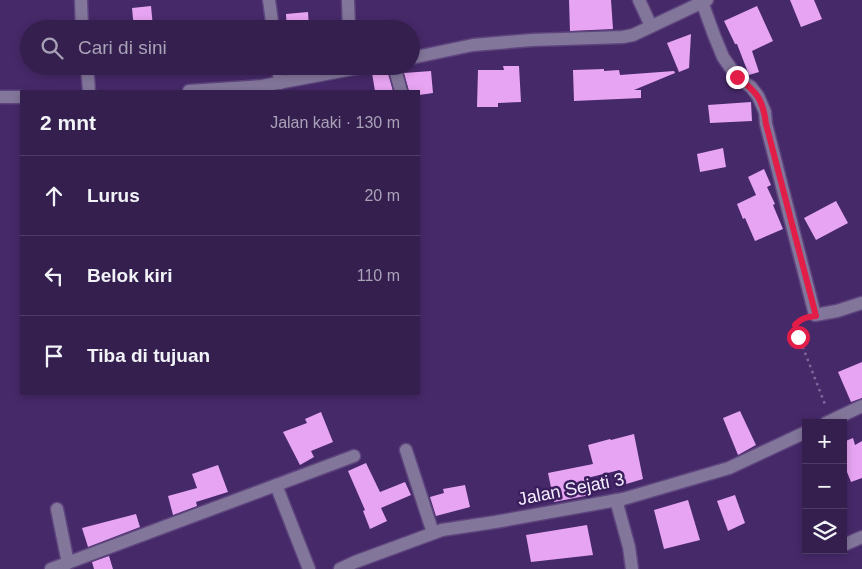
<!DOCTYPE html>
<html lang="id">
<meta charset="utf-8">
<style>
:root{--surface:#341f4f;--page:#3f2c59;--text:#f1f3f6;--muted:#a9a2b7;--line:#4e3d66}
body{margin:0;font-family:Helvetica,sans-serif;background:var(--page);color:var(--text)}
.controls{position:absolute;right:15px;bottom:15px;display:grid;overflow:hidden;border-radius:0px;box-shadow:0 2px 8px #0003}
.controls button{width:45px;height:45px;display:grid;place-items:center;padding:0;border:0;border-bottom:1px solid var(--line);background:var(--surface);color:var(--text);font:25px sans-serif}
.stop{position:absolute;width:15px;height:15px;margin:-11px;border:4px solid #e11d48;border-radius:50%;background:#fff}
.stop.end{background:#e11d48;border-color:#fff;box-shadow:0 1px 5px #0008}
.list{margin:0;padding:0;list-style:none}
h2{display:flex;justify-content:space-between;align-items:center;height:65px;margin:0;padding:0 20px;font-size:21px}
h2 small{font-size:16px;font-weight:400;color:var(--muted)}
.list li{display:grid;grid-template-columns:32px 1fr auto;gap:15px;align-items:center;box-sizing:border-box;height:80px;padding:0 20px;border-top:1px solid var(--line)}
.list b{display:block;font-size:19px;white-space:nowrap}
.list em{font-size:16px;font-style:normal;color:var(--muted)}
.icon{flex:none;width:28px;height:28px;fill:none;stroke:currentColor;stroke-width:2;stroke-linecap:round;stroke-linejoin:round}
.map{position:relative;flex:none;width:862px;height:569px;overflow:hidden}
.search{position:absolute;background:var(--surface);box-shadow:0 2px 8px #0003;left:20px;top:20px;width:400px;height:55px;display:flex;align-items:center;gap:12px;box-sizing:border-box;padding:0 18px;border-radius:28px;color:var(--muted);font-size:19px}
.panel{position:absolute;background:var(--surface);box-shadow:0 2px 8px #0003;left:20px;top:90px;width:400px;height:305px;border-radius:0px}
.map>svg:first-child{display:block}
.building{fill:#e7a4f2}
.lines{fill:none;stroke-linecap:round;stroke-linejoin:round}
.minor-casing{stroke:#5e457e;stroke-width:15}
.path{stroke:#7e6899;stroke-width:2.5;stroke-dasharray:2.5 4;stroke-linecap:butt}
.minor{stroke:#83769b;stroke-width:12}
.route{stroke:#e11d48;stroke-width:6}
.labels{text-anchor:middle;stroke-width:5;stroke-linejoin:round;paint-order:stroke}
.street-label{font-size:18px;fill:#f4eefe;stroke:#3b1e5d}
</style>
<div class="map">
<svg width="862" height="569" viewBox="0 0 862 569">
<rect width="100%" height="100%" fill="#462969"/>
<g class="building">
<polygon points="569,0 611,0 613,29 570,31"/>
<polygon points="790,0 814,0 822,19 801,27"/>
<polygon points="151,6 153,27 134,29 132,8"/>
<polygon points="757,6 773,41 752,51 759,72 749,75 737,44 735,44 724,21"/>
<polygon points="308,12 309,29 287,29 286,14"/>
<polygon points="691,34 689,68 679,72 667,43"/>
<polygon points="503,66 519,66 521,102 498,103 498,107 477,107 478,70 504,70"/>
<polygon points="604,69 604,71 619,70 620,75 674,71 675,73 634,90 641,90 641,98 574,101 573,70"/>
<polygon points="387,70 393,91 375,91 372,73"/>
<polygon points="431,71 433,93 419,95 419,91 409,91 404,73"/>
<polygon points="751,102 752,121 710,123 708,105"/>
<polygon points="723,148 726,167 700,172 697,154"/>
<polygon points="764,169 771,185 767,187 775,204 773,205 783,229 755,241 745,218 743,219 737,204 756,195 748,177"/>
<polygon points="836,201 848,223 816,240 804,218"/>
<polygon points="862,362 862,398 851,402 838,372"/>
<polygon points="740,411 756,445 738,455 723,418"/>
<polygon points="321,412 333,442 311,451 314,457 300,465 283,432 307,423 305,419"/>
<polygon points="634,434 643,479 623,485 620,470 587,478 590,495 554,502 548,473 593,464 588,445 610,439 611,440"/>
<polygon points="853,438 855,445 862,441 862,478 851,482 843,462 843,442"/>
<polygon points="366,463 380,492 405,482 411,495 381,508 387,521 370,529 363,511 365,510 348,471"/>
<polygon points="218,465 228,492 196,502 197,506 173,515 168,496 197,488 192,474"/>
<polygon points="465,485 470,507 436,516 430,497 444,493 443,489"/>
<polygon points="735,495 745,523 728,531 717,501"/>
<polygon points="688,500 700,540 664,549 654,510"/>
<polygon points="136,514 140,527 88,547 82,528"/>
<polygon points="587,525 593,555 531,562 526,535"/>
<polygon points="109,556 113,569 94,569 92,562"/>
</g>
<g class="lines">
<defs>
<g id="minor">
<polyline points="81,0 82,29"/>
<polyline points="269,0 273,29"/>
<polyline points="348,0 349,29"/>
<polyline points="639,0 651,26"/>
<polyline points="702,2 714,35 723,57 737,77 751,87 758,96 765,112 766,124 815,315 837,311 862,303"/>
<polyline points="411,58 473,45 532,40 623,37 633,35 707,0"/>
<polyline points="87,66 89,91"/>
<polyline points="278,66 280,83"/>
<polyline points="394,66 401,91"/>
<polyline points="189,91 262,86 368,66"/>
<polyline points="0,97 21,97"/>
<polyline points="826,423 862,406"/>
<polyline points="406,450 433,533"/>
<polyline points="276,485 309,569"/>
<polyline points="616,500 629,547 632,569"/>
<polyline points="57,509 68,563"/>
<polyline points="846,544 862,537"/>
<polyline points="51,569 354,456"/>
<polyline points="340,569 355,562 442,530 495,522 623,499 729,468 806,432"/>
</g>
</defs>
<use href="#minor" class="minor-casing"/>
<polyline class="path" points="802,319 799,320 795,325 797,332 826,407"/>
<use href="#minor" class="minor"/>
</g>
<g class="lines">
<path class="route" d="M 737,77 C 757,92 763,99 766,124 L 816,316 C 807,317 801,318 795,325 L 798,337"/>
</g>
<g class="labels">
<g class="street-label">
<text transform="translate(571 489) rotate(-11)" y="6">Jalan Sejati 3</text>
</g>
</g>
</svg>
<div class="controls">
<button>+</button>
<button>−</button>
<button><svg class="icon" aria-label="layers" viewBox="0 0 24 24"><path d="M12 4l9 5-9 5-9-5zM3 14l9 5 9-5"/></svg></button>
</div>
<div class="stop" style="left:798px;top:337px"></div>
<div class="stop end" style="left:737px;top:77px"></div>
<div class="search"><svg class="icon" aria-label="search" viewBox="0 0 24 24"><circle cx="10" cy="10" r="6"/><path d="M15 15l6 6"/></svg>Cari di sini</div>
<section class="panel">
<h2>2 mnt<small>Jalan kaki · 130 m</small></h2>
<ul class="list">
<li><svg class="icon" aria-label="ahead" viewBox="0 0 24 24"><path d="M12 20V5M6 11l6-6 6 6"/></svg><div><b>Lurus</b></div><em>20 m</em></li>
<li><svg class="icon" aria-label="left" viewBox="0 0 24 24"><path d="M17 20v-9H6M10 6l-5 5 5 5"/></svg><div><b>Belok kiri</b></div><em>110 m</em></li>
<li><svg class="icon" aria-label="arrive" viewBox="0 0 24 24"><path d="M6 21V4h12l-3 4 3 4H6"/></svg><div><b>Tiba di tujuan</b></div></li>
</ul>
</section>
</div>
